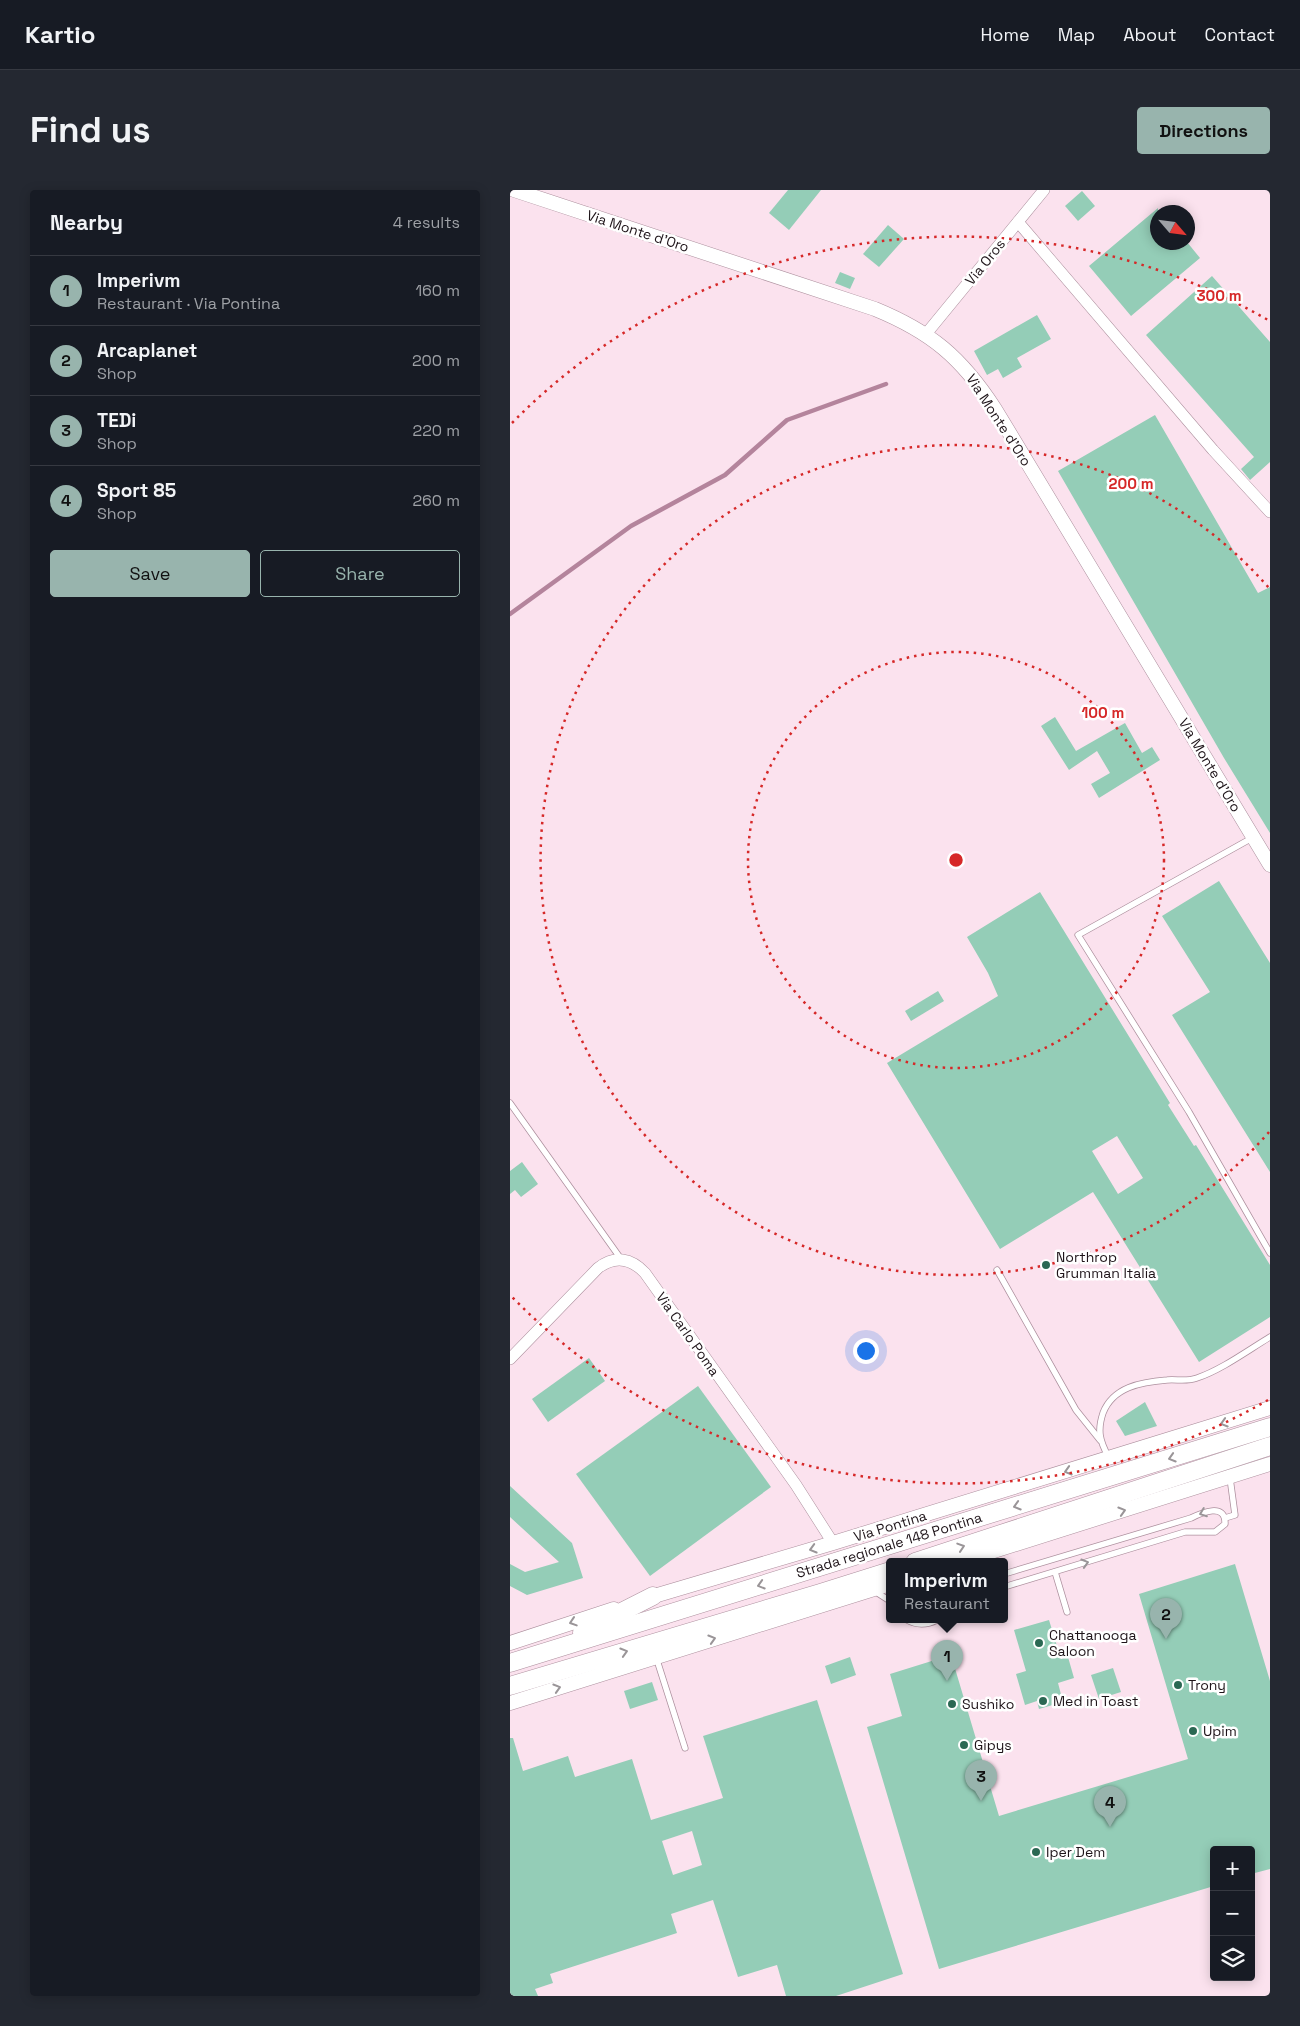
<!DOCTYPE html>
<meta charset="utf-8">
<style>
:root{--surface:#171b24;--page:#242831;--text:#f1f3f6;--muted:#9ea1a6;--line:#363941;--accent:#98b4ad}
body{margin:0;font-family:"Space Grotesk",sans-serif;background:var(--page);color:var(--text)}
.controls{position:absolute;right:15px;bottom:15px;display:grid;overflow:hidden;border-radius:5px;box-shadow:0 2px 12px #0003}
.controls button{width:45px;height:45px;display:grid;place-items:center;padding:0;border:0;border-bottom:1px solid var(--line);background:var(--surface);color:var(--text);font:25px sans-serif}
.compass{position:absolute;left:640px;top:15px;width:45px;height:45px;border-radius:50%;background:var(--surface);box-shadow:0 2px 12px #0003;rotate:118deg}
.you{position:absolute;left:355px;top:1160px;width:18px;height:18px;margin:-12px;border:4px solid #fff;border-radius:50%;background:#1a73e8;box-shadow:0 0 0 8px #1a73e833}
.badge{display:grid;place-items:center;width:32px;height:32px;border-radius:50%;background:var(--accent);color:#111;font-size:16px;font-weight:700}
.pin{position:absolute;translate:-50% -41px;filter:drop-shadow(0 1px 2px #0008)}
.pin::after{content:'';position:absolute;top:26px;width:18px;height:15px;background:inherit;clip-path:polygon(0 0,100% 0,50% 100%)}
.popup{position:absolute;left:376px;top:1368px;width:122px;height:65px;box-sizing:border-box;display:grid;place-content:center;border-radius:5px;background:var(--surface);filter:drop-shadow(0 1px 4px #0005);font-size:16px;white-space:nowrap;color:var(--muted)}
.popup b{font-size:19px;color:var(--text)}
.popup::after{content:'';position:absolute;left:50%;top:100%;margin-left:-10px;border:10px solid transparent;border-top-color:var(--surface)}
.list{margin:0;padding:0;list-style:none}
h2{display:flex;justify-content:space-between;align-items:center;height:65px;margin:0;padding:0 20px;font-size:21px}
h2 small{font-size:16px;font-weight:400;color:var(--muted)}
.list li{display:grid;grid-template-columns:32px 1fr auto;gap:15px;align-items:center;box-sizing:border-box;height:70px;padding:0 20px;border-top:1px solid var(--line)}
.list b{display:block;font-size:19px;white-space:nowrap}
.list p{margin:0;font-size:16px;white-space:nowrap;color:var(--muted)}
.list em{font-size:16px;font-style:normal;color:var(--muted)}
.actions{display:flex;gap:10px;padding:15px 20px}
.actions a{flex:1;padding:11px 0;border:1px solid var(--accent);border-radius:5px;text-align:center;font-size:18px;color:var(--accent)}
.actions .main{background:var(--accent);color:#111}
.icon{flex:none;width:28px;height:28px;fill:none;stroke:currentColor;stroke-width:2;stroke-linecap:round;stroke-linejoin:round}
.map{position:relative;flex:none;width:760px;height:1806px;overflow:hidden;border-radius:5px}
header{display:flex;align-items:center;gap:30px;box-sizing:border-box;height:70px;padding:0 25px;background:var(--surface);border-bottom:1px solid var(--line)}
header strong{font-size:24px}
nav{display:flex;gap:28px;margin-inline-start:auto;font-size:18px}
.intro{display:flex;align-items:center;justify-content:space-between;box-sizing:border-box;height:120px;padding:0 30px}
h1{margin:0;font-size:35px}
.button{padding:12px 22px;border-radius:5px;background:var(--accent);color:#111;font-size:18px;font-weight:700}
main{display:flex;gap:30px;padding:0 30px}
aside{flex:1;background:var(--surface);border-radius:5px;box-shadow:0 2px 12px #0003}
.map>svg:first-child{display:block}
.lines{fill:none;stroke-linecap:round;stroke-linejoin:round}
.stream{stroke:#b4849c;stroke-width:4.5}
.building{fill:#94cdb7;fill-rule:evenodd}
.service-casing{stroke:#ad909e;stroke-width:7}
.minor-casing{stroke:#ad909e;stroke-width:12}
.tertiary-casing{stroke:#ad909e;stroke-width:15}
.trunk-casing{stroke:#ad909e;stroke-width:19}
.service{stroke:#fff;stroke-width:5.5}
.minor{stroke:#fff;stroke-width:11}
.tertiary{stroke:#fff;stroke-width:14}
.trunk{stroke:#fff;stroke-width:18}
.oneway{stroke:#9a9598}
.ring{fill:none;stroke:#d62828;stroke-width:2.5;stroke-dasharray:2.5 5}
.poi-dot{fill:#2b6853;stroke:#fff;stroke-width:2}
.labels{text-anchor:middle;stroke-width:5;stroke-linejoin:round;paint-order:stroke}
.street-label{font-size:14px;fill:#1e1419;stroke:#fff}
.poi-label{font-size:14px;fill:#1e1419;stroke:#fff;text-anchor:start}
.centre{fill:#d62828;stroke:#fff;stroke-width:2.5}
.ring-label{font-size:15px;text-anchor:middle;font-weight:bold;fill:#d62828;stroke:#fff;stroke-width:5;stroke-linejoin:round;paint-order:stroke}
</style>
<header>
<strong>Kartio</strong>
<nav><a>Home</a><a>Map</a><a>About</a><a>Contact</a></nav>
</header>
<div class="intro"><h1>Find us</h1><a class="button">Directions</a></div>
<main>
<aside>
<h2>Nearby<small>4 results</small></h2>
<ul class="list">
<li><span class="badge">1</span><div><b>Imperivm</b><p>Restaurant · Via Pontina</p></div><em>160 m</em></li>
<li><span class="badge">2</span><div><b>Arcaplanet</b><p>Shop</p></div><em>200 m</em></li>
<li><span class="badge">3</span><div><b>TEDi</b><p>Shop</p></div><em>220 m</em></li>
<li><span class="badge">4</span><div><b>Sport 85</b><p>Shop</p></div><em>260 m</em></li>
</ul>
<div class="actions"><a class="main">Save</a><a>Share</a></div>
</aside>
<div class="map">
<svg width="760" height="1806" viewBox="0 0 760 1806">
<rect width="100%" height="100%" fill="#fbe2ee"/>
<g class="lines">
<polyline class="stream" points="0,424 121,336 215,285 277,230 376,194"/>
</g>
<g class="building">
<polygon points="278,0 311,0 279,40 259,23"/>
<polygon points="572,1 585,16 568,31 555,16"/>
<polygon points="648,18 648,52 677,52 690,68 621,126 579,76"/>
<polygon points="378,35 394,49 369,77 353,64"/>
<polygon points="330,82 345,88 340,99 325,93"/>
<polygon points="702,86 760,152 760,272 740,290 731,279 744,267 636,145"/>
<polygon points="527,125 541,149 507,168 512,177 493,188 488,179 477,185 464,161"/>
<polygon points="645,225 748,403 760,397 760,643 714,568 548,281"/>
<polygon points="545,527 566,561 615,533 632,563 642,557 650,570 589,608 581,594 600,583 587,561 559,580 531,536"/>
<polygon points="709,691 760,773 760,982 662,825 700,802 652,726"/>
<path d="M 530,702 L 660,913 L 658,915 L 684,956 L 686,955 L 760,1075 L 760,1127 L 689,1172 L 583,1002 L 490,1059 L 377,873 L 488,806 L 478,783 L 457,747 ZM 607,946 L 633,988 L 608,1004 L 582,961 Z"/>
<polygon points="428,801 434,811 401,831 395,821"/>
<polygon points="12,972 28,994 11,1007 5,1000 0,1004 0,981"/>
<polygon points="79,1168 95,1191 38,1232 22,1209"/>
<polygon points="188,1196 261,1297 140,1386 66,1284"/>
<polygon points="635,1212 647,1236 615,1246 606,1231"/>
<polygon points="0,1296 62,1353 73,1388 17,1405 0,1396 0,1374 15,1382 49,1372 0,1327"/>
<polygon points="725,1374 760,1491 760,1679 741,1684 741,1660 704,1660 704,1696 429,1779 357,1537 392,1526 380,1484 441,1465 489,1626 678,1569 629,1404"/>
<polygon points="539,1430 551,1469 558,1467 564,1488 548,1493 553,1512 529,1519 527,1511 515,1515 506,1484 516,1481 504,1440"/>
<polygon points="340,1467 346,1485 321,1494 315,1476"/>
<polygon points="603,1478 611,1502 589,1509 581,1485"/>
<polygon points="142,1492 148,1510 120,1519 114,1501"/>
<path d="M 307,1510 L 393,1784 L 326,1806 L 276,1806 L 267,1775 L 228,1787 L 203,1710 L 161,1724 L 167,1743 L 40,1784 L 43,1793 L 25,1799 L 28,1806 L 0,1806 L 0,1548 L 3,1548 L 13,1581 L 58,1566 L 65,1587 L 122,1569 L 141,1630 L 213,1608 L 193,1546 ZM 182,1641 L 192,1675 L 163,1685 L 152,1651 Z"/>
</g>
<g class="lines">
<defs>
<g id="service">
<polyline points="742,648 568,745 679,922 760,1063"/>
<polyline points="0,913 111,1069"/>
<polyline points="487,1080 566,1220 590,1250"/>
<path d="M 598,1266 C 590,1251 587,1241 593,1223 C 603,1197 631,1192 657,1190 C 667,1189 676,1192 687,1188 C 711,1180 737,1161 760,1147"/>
<polyline points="715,1328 725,1325 720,1288"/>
<polyline points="545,1382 557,1422"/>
<path d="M 494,1384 L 681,1328 C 691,1323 716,1312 715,1334 L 705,1342 L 675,1342 L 494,1397"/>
<polyline points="366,1402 380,1411"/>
<path d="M 397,1430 C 408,1436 417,1435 427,1430"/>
<polyline points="146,1467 175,1558"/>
</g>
<g id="minor">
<polyline points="508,32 703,260 760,322"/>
<polyline points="416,144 534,0"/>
<path d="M 0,1169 L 88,1078 C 105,1065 121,1068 135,1083 L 286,1295 L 323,1353"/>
</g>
<g id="tertiary">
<path d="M 4,0 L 365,119 C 421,142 451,167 485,219 L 760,675"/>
<polyline points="449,1372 760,1274"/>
<polyline points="134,1409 323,1353 760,1218"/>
<polyline points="0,1453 104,1419"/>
<polyline points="0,1513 380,1394"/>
</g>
<g id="trunk">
<polyline points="405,1372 760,1256"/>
<polyline points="72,1442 143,1406"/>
<polyline points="0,1473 760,1237"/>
<polyline points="0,1496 310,1403 380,1381"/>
</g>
</defs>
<use href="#service" class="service-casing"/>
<use href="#minor" class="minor-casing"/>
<use href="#tertiary" class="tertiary-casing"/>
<use href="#trunk" class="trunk-casing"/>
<use href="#service" class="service"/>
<use href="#minor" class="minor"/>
<use href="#tertiary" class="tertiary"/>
<use href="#trunk" class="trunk"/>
</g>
<defs><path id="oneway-chevron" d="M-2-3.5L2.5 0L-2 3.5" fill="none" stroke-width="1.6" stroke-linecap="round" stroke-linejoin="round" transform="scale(1.25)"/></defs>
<g class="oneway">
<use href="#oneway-chevron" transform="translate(714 1233) rotate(163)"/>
<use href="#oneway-chevron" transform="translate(662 1268) rotate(163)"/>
<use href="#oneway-chevron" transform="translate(558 1281) rotate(163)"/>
<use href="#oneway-chevron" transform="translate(507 1316) rotate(163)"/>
<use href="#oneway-chevron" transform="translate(612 1321) rotate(-17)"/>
<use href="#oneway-chevron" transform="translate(693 1323) rotate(159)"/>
<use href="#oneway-chevron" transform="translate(451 1357) rotate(-18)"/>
<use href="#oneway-chevron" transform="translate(303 1359) rotate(164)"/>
<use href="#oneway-chevron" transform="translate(575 1373) rotate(-17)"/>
<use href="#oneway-chevron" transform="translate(251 1395) rotate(163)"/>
<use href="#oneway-chevron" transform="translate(63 1432) rotate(162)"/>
<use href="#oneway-chevron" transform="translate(202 1449) rotate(-17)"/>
<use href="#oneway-chevron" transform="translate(114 1462) rotate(-17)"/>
<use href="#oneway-chevron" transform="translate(47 1498) rotate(-17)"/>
</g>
<g class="ring">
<circle cx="446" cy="670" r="208"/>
<path d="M759 942A415 415 0 1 1 759 398"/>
<path d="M758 1210A623 623 0 0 1 2 1107M2 233A623 623 0 0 1 758 130"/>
</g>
<g class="poi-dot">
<circle cx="536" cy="1075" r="5"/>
<circle cx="529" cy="1453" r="5"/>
<circle cx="668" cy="1495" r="5"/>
<circle cx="533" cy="1511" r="5"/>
<circle cx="442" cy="1514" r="5"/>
<circle cx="683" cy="1541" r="5"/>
<circle cx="454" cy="1555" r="5"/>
<circle cx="526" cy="1662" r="5"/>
</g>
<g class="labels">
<g class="street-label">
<text transform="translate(128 41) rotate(18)" y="5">Via Monte d'Oro</text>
<text transform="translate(475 72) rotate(-51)" y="5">Via Oros</text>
<text transform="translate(489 230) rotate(57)" y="5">Via Monte d'Oro</text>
<text transform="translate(700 575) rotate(59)" y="5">Via Monte d'Oro</text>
<text transform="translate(178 1144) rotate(55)" y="5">Via Carlo Poma</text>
<text transform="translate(380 1336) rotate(-17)" y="5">Via Pontina</text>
<text transform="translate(379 1355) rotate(-17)" y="5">Strada regionale 148 Pontina</text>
</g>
<g class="poi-label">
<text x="546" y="1072">Northrop<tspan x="546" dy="16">Grumman Italia</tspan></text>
<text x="539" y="1450">Chattanooga<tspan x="539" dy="16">Saloon</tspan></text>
<text x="678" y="1500">Trony</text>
<text x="543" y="1516">Med in Toast</text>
<text x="452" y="1519">Sushiko</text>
<text x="693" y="1546">Upim</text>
<text x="464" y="1560">Gipys</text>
<text x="536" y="1667">Iper Dem</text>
</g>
</g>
<circle cx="446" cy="670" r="8" class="centre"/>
<g class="ring-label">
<text x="709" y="111">300 m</text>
<text x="621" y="299">200 m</text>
<text x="593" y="528">100 m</text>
</g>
</svg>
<div class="controls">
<button>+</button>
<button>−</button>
<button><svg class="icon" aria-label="layers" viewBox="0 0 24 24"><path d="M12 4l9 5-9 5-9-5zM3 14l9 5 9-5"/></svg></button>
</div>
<svg class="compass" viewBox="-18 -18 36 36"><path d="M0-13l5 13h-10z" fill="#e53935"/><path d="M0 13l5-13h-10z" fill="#9ea1a6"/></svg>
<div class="you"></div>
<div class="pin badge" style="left:437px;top:1491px">1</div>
<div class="popup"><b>Imperivm</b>Restaurant</div>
<div class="pin badge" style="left:656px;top:1449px">2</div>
<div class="pin badge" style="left:471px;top:1611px">3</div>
<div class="pin badge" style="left:600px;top:1637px">4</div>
</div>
</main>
